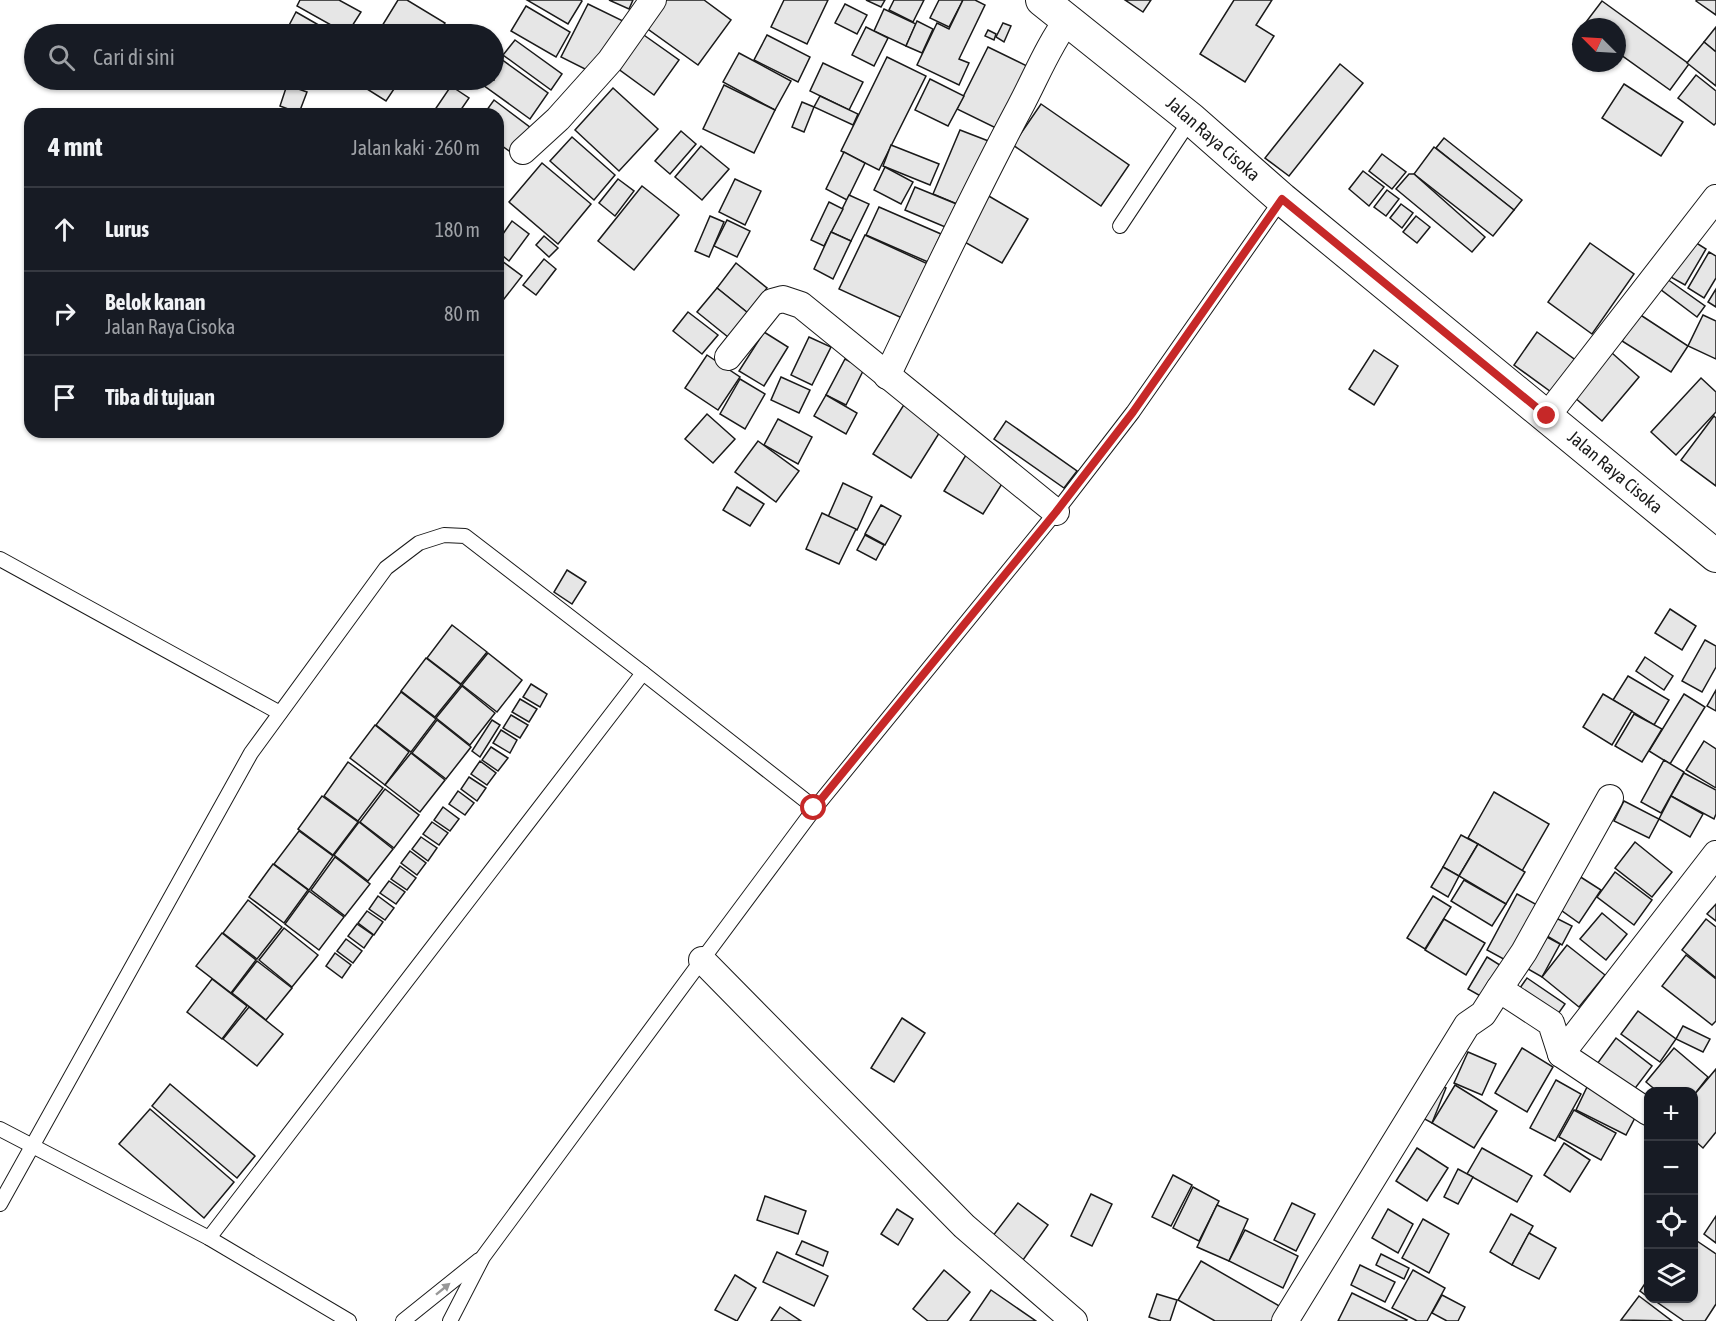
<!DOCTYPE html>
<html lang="id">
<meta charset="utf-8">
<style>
:root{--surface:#171b24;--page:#242831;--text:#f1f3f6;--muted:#9ea1a6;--line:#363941}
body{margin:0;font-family:"Asap Condensed",sans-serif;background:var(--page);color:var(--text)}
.controls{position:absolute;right:18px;bottom:18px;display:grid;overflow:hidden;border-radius:12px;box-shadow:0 2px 4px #0004}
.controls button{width:54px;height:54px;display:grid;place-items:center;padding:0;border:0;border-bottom:2px solid var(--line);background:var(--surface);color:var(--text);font:30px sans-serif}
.compass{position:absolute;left:1572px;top:18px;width:54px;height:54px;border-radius:50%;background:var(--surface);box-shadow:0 2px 4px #0004;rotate:294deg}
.stop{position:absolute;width:18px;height:18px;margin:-14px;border:4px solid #c62828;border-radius:50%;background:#fff}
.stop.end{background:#c62828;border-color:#fff;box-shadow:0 2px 6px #0008}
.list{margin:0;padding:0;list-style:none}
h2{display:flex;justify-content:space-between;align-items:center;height:78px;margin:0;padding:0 24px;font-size:26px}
h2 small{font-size:20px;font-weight:400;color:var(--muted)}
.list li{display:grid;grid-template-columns:39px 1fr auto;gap:18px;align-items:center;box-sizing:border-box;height:84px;padding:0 24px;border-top:2px solid var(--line)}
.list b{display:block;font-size:22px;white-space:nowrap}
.list p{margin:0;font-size:20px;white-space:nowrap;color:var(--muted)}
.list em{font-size:20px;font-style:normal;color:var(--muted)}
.icon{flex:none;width:33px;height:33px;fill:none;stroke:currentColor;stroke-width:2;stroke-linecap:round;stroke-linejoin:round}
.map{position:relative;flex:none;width:1716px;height:1321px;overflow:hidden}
.search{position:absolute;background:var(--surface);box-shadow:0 2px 4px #0004;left:24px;top:24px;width:480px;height:66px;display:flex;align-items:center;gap:15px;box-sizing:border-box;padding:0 21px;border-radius:33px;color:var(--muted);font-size:22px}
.panel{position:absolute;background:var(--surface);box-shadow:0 2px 4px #0004;left:24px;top:108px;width:480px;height:330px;border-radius:18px}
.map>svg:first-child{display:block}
.building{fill:#e6e6e6;stroke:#1a1a1a;stroke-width:1.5}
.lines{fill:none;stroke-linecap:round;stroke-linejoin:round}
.service-casing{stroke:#1a1a1a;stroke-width:16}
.minor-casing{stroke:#1a1a1a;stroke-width:28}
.tertiary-casing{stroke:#1a1a1a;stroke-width:34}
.service{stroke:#fff;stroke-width:14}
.minor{stroke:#fff;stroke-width:26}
.tertiary{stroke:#fff;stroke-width:32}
.oneway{fill:#989898}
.route{stroke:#c62828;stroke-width:8}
.labels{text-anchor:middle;stroke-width:4.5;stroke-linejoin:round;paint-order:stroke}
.street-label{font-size:18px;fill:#1a1a1a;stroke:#fff}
</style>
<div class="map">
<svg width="1716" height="1321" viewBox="0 0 1716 1321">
<rect width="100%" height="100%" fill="#fff"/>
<g class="building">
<polygon points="300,0 339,0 361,12 347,34 297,6"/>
<polygon points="398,0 407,0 445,23 438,34 396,34 382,26"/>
<polygon points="527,0 581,0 582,1 568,24"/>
<polygon points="609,0 633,0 629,9"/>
<polygon points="664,0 704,0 731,20 698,65 645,27"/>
<polygon points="784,0 828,0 807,44 771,27"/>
<polygon points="866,0 885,0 881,7"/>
<polygon points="894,0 924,0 913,22 889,10"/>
<polygon points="939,0 963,0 949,27 930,18"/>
<polygon points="963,0 975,0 985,5 959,59 969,63 959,85 917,65 937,23 949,29"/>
<polygon points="1125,0 1151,0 1143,12"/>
<polygon points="1234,0 1272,0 1256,25 1274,36 1245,82 1200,54"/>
<polygon points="1716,0 1716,15 1696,1 1697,0"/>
<polygon points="1602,1 1689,64 1670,90 1617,52 1617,27 1583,26"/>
<polygon points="588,4 623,21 595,74 561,57"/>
<polygon points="845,4 867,15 857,34 835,23"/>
<polygon points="526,6 570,32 556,57 511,31"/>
<polygon points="884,9 916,24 906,46 874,31"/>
<polygon points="296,12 329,31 326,34 288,34 285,33"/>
<polygon points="917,21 933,29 922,53 906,46"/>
<polygon points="1003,23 1011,26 1004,42 996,37"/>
<polygon points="866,27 888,38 874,66 852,55"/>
<polygon points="1716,27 1716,52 1704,42"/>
<polygon points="988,30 996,34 994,40 985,36"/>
<polygon points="641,33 679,60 654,95 617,68"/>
<polygon points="767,35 810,57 798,82 754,60"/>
<polygon points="515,40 562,74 551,90 503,55"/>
<polygon points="1704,42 1716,52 1716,86 1687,63"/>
<polygon points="988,47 1031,68 1000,130 957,109"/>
<polygon points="739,53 791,81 775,110 723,82"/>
<polygon points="887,57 926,76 879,170 841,151"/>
<polygon points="501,59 548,93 530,119 483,85 486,80 494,80 494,69"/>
<polygon points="823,63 863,82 849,110 810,91"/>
<polygon points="1340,64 1363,83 1289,176 1265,158"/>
<polygon points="1696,75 1716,91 1716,123 1714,125 1678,98"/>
<polygon points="930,79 964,96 948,126 915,110"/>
<polygon points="373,80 400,80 386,101 367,89"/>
<polygon points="1624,84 1683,122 1661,156 1602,118"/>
<polygon points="287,85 307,92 299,113 280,106"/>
<polygon points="724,85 775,110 754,153 703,129"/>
<polygon points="451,86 469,98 458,114 432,114"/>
<polygon points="613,88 658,129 619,171 575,130"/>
<polygon points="820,96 858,114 853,125 814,107"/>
<polygon points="494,100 531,128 512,153 498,143 498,114 484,114"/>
<polygon points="802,102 814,107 804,132 792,127"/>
<polygon points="1041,104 1129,165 1101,206 1013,145"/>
<polygon points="960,130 991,142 964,207 933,194"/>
<polygon points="681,131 696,144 670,174 655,161"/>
<polygon points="572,137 615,175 594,200 550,161"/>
<polygon points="1444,138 1522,200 1514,210 1436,148"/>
<polygon points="891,145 939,164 930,185 883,166"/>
<polygon points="701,146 729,169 702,200 675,177"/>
<polygon points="1434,147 1514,210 1493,236 1414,174"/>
<polygon points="844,152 865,163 847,200 826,189"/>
<polygon points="1382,154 1406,172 1392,189 1369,171"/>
<polygon points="542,163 591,204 558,244 509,202"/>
<polygon points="885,167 913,182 901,204 874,190"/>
<polygon points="1363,171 1384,187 1369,206 1349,189"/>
<polygon points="1409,174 1414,174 1485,237 1472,252 1396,189"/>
<polygon points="618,179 634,191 615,216 599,203"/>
<polygon points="735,179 761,191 745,225 719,212"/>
<polygon points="642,186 679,215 634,270 598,241"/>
<polygon points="915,187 959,205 950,229 905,210"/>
<polygon points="1387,190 1399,199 1386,216 1374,207"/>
<polygon points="849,195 869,204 851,241 831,232"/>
<polygon points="987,195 1028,219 1002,263 961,240"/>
<polygon points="829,202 843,209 824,246 811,240"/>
<polygon points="1401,204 1413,213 1402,228 1390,218"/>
<polygon points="879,207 941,234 928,262 866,235"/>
<polygon points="710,216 724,222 709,257 695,251"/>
<polygon points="1416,216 1430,227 1417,243 1403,232"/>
<polygon points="727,220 750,231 737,257 714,246"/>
<polygon points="512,221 529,234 509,261 498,252 498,241"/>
<polygon points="831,232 851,241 833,279 814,269"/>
<polygon points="865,235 928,264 902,318 839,289"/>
<polygon points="544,236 558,248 549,257 536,245"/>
<polygon points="1690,239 1706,249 1685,285 1669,276"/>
<polygon points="1590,243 1634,274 1592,334 1548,302"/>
<polygon points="1709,252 1716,256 1716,278 1704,298 1688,288"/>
<polygon points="498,258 522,276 504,299 498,294"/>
<polygon points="544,259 556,269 536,295 523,285"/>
<polygon points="736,263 767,288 748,313 717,288"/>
<polygon points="1667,279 1705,306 1697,317 1660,289"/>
<polygon points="717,288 748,313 728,337 697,312"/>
<polygon points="1716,289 1716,307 1708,302"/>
<polygon points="688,312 718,335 702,354 673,331"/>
<polygon points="1639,314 1688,346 1671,372 1622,341"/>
<polygon points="1703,315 1716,321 1716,359 1688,346"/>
<polygon points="764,332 788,347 764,386 739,371"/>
<polygon points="1537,332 1581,364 1558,397 1514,365"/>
<polygon points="809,337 831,347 812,385 791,375"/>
<polygon points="1374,350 1398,366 1374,405 1349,389"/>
<polygon points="1612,353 1639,377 1602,421 1574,397"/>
<polygon points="707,355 740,377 718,410 685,388"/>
<polygon points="845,359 864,369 846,405 826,395"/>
<polygon points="781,377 810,390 799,413 771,400"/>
<polygon points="1701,378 1716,392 1716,412 1676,455 1651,432"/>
<polygon points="740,379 765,394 745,429 720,414"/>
<polygon points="826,395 857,413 846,434 814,416"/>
<polygon points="905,403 943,427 911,478 873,454"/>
<polygon points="707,414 735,439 713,463 685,439"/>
<polygon points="1714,416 1716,418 1716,486 1681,460"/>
<polygon points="778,419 812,437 798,464 764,445"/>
<polygon points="1006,421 1077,471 1064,488 994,439"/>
<polygon points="758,441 799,471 776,502 735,472"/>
<polygon points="966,455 1005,479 983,514 944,491"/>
<polygon points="843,483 872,497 857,530 828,517"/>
<polygon points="737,487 764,504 750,526 723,510"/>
<polygon points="881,505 901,516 885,545 865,534"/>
<polygon points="822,513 856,529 839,564 806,549"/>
<polygon points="865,535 884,545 876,560 857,550"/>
<polygon points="567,570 586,582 572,604 554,592"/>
<polygon points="1670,609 1696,626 1682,650 1655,633"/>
<polygon points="452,625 487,652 461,684 427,658"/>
<polygon points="1705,640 1716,646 1716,667 1702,692 1682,681"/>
<polygon points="488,653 522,680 497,712 462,685"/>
<polygon points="1645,657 1673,676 1664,690 1636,671"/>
<polygon points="426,658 461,685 435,717 401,691"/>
<polygon points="1628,676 1669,700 1654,725 1613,700"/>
<polygon points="531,684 547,694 540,707 523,697"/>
<polygon points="462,686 495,713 470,745 436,718"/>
<polygon points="1716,690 1716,711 1707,706"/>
<polygon points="401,692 436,719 411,752 376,725"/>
<polygon points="1603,694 1632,711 1612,745 1583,727"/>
<polygon points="1684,694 1705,707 1670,764 1649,751"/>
<polygon points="520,699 537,709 529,722 512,712"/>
<polygon points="1634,714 1662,729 1642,762 1615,746"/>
<polygon points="511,715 528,725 520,738 503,728"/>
<polygon points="437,720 471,747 446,779 412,753"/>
<polygon points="492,720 500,725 480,757 472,751"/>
<polygon points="375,725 409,752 385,785 350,758"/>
<polygon points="501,730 517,740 510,753 493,743"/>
<polygon points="1704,741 1716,749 1716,788 1686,770"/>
<polygon points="491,747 508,758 498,771 482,760"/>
<polygon points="411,753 445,780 420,812 385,785"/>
<polygon points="1664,760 1684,772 1661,813 1641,802"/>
<polygon points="480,761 496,773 487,785 471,774"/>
<polygon points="348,762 383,788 358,821 324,796"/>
<polygon points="1684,773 1716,790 1716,814 1714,819 1671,796"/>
<polygon points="469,777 486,788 477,801 461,789"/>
<polygon points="385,789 419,815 394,848 360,822"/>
<polygon points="458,791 474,803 465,815 449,804"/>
<polygon points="1494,792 1549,824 1522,871 1468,838"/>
<polygon points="322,796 358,822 333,855 298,829"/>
<polygon points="1671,796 1703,814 1690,837 1659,819"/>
<polygon points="1624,801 1659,819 1649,838 1614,821"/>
<polygon points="443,807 459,819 450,831 434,820"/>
<polygon points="359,822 393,849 368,881 334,855"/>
<polygon points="432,822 448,833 439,845 423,834"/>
<polygon points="299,831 333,856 309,890 274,864"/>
<polygon points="1461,835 1478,844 1459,876 1443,867"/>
<polygon points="421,837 437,848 428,861 412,849"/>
<polygon points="1635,842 1672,872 1652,897 1615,868"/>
<polygon points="1478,844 1525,872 1506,904 1459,876"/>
<polygon points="410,851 426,863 417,875 401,863"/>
<polygon points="335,857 370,884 345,916 311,890"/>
<polygon points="273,864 308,890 284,923 249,897"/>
<polygon points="400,866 416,878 407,890 391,879"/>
<polygon points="1443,867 1459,876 1448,897 1431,887"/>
<polygon points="1615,872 1652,900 1634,925 1597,897"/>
<polygon points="1579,876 1601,890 1579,923 1558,908"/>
<polygon points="1464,880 1506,904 1492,926 1451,901"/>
<polygon points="389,881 405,892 396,904 380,893"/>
<polygon points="309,891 344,917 319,950 285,924"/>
<polygon points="1517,894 1539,906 1509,962 1487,950"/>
<polygon points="378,896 394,908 385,920 369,909"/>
<polygon points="1433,896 1451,907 1425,949 1407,938"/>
<polygon points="248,900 282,927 257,959 223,933"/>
<polygon points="1716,904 1716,921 1707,914"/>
<polygon points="367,911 383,922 374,935 358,923"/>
<polygon points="1602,913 1627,934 1606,960 1580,939"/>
<polygon points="1556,918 1572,926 1562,945 1547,936"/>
<polygon points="1444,919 1485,943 1466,975 1425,950"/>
<polygon points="1706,919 1716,927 1716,978 1682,950"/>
<polygon points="357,924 373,935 364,948 348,936"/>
<polygon points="284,928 318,955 292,987 259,960"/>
<polygon points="222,933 256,960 231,993 196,966"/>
<polygon points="1547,937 1560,944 1542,977 1528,969"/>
<polygon points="346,939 362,951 353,963 337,951"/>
<polygon points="1567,945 1605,975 1579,1007 1542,977"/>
<polygon points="335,953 351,965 342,978 326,966"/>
<polygon points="1686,955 1716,979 1716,1021 1712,1025 1662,986"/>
<polygon points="1487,957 1503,967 1484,998 1468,989"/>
<polygon points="257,961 292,988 266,1020 232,993"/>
<polygon points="1527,978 1565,1004 1553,1021 1515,995"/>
<polygon points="212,979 247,1006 222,1039 187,1012"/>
<polygon points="249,1007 283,1034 257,1066 223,1039"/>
<polygon points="1638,1011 1676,1039 1660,1062 1621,1034"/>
<polygon points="902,1018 925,1033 894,1082 871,1068"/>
<polygon points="1683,1026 1710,1039 1703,1052 1676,1039"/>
<polygon points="1616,1038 1652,1066 1633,1091 1597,1064"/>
<polygon points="1522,1048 1553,1067 1527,1112 1495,1093"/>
<polygon points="1674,1048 1708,1077 1694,1095 1694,1092 1658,1092 1646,1082"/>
<polygon points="1468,1052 1496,1064 1482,1095 1454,1083"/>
<polygon points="1716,1069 1716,1132 1703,1148 1694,1140 1694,1095"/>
<polygon points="1556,1080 1581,1094 1555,1141 1530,1128"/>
<polygon points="1434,1083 1446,1088 1432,1123 1419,1116"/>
<polygon points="170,1084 255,1156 237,1178 152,1106"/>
<polygon points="1455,1085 1497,1111 1474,1148 1432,1123"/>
<polygon points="1588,1085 1639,1110 1626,1135 1576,1110"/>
<polygon points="150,1109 234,1182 204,1218 119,1144"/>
<polygon points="1574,1110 1616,1133 1601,1160 1559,1137"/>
<polygon points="1564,1143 1590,1160 1570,1192 1544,1175"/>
<polygon points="1417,1148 1448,1168 1427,1201 1396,1181"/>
<polygon points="1482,1148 1532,1176 1517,1202 1467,1174"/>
<polygon points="1458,1169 1473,1177 1458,1204 1444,1197"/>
<polygon points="1173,1175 1192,1185 1171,1226 1152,1217"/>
<polygon points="1193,1187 1219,1201 1199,1241 1173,1228"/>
<polygon points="1091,1194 1112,1204 1092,1246 1071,1236"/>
<polygon points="765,1196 806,1211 798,1234 757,1220"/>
<polygon points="1018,1203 1048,1225 1023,1260 992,1237"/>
<polygon points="1292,1203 1315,1214 1296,1251 1274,1240"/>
<polygon points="1217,1205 1248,1219 1229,1261 1197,1247"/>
<polygon points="897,1209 913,1219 898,1245 881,1234"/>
<polygon points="1388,1209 1413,1224 1398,1253 1372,1238"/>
<polygon points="1511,1214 1533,1226 1512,1265 1490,1252"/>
<polygon points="1716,1216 1716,1243 1704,1234"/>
<polygon points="1423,1219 1449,1234 1429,1273 1402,1258"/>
<polygon points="1245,1230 1298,1256 1283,1288 1229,1261"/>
<polygon points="1529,1233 1556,1248 1539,1279 1512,1265"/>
<polygon points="1694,1239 1716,1254 1716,1304 1705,1321 1684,1321 1651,1298 1694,1298"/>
<polygon points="802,1241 828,1252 823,1266 796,1254"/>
<polygon points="777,1252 828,1276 814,1306 763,1282"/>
<polygon points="1381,1254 1409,1268 1404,1279 1376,1265"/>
<polygon points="1201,1261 1288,1311 1282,1321 1215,1321 1178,1300"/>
<polygon points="1360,1265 1395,1282 1385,1302 1351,1285"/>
<polygon points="944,1270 970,1292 947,1321 928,1321 913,1309"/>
<polygon points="1413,1270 1445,1288 1427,1321 1417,1321 1392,1308"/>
<polygon points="735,1275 756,1288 737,1321 715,1310"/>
<polygon points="1648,1279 1648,1297 1640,1291"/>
<polygon points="991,1290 1036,1321 970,1321"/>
<polygon points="1352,1293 1407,1320 1406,1321 1338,1321"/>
<polygon points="1157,1294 1177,1300 1170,1321 1161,1321 1149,1317"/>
<polygon points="1442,1295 1465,1307 1458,1321 1447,1321 1432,1313"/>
<polygon points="1639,1296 1672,1321 1621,1320"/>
<polygon points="780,1307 801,1321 771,1321"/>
</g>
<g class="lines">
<defs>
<g id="service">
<polyline points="1120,226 1191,119"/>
<polyline points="0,559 280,713"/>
<polyline points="0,1129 209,1238 349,1321"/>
<polyline points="0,1204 251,753 386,568 419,543 444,535 465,536 643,673 815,808"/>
<polyline points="209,1238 643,673"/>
<polyline points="403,1321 479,1260"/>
<polyline points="450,1321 483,1257 702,960 815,808 1056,512 1133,412 1282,199"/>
</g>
<g id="minor">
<polyline points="523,151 558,119 610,61 653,0"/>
<polyline points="728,357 772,302 783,299 801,305 1056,512"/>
<path d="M 887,376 C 930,286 973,195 1020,107 C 1036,77 1048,46 1068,19"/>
<polyline points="1547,416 1716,198"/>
<polyline points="702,960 964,1226 1074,1321"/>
<polyline points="1499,989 1524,952 1610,798"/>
<polyline points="1561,1054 1648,1112"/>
<polyline points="1285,1321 1467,1025 1483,1014 1499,989 1551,1023 1561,1054 1716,854"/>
</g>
<polyline id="tertiary" points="1042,0 1191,119 1282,199 1716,556"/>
</defs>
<use href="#service" class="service-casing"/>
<use href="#minor" class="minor-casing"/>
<use href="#tertiary" class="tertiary-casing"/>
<use href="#service" class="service"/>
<use href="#minor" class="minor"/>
<use href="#tertiary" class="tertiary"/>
</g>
<defs><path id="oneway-solid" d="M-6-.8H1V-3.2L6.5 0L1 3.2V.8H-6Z" transform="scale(1.5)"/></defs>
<use class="oneway" href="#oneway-solid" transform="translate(443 1289) rotate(-39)"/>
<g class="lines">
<polyline class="route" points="814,808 1056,512 1133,412 1282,199 1547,416"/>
</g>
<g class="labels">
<g class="street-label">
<text transform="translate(1213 139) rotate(41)" y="6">Jalan Raya Cisoka</text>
<text transform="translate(1615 472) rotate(40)" y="6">Jalan Raya Cisoka</text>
</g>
</g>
</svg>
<div class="controls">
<button>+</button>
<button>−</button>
<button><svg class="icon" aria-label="locate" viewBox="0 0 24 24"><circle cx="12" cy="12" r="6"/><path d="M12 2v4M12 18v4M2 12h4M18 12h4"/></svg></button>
<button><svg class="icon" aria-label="layers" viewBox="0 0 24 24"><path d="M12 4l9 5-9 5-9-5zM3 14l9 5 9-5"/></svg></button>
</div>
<svg class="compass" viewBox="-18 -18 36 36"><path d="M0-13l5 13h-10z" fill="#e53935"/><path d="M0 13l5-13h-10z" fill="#9ea1a6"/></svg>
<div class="stop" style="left:814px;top:808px"></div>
<div class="stop end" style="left:1547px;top:416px"></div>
<div class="search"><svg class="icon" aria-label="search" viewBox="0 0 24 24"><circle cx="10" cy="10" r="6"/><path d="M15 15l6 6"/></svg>Cari di sini</div>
<section class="panel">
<h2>4 mnt<small>Jalan kaki · 260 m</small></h2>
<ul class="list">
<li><svg class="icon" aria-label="ahead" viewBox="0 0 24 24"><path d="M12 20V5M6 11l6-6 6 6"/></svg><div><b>Lurus</b></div><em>180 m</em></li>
<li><svg class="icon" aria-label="right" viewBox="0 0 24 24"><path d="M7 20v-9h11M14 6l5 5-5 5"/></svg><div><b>Belok kanan</b><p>Jalan Raya Cisoka</p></div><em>80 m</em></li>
<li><svg class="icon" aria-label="arrive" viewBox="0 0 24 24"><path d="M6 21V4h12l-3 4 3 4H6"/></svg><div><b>Tiba di tujuan</b></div></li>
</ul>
</section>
</div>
